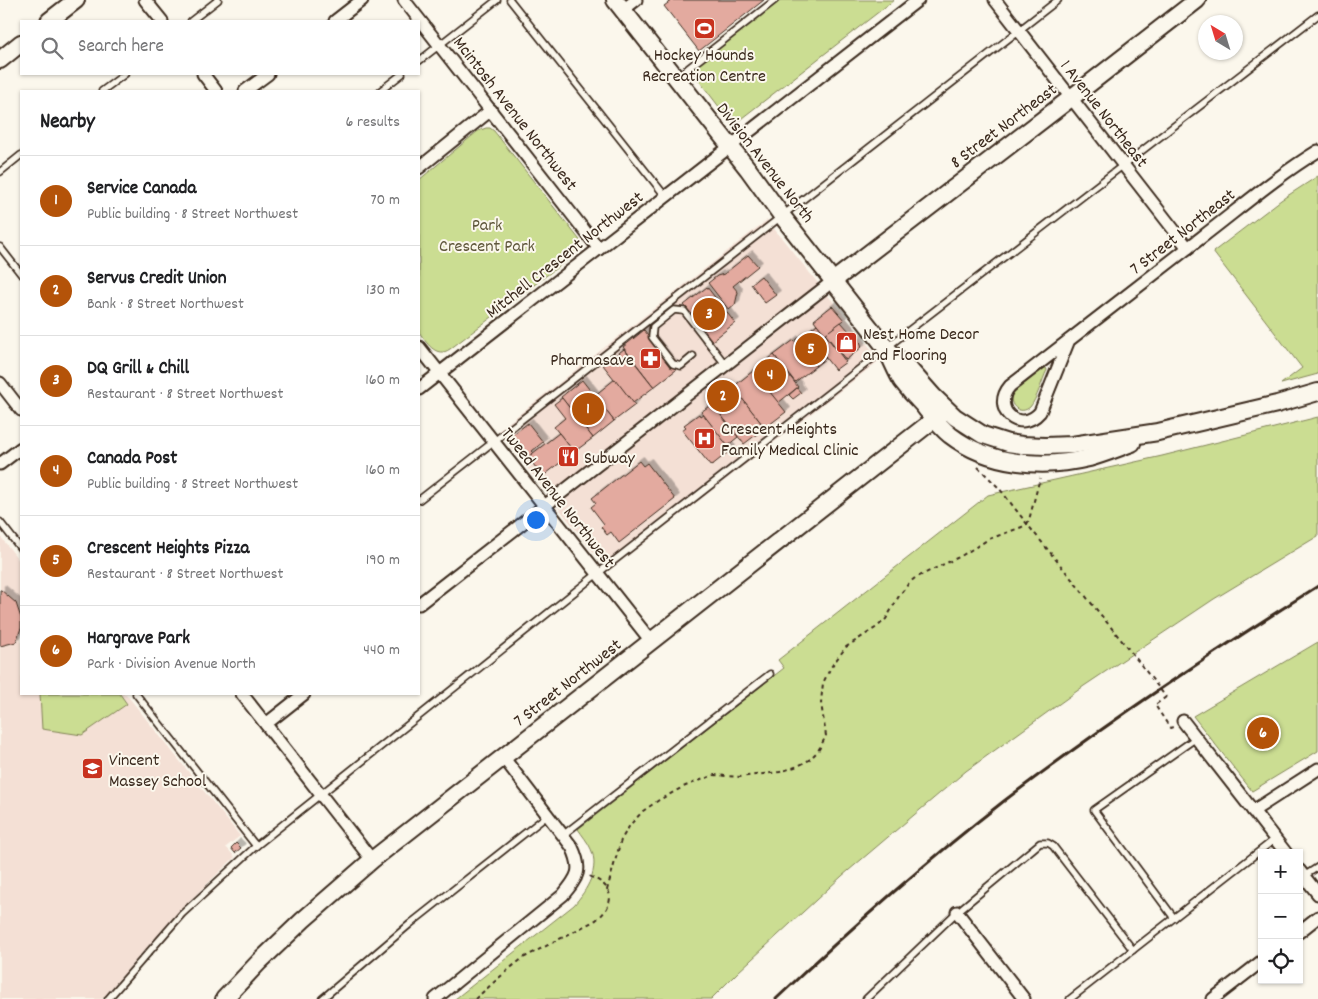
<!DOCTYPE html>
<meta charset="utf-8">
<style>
:root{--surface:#fff;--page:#f6f6f6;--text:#202124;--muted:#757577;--line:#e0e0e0;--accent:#b45309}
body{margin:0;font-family:Dekko,sans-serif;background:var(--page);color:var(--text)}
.controls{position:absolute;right:15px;bottom:15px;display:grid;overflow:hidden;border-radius:0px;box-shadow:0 1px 4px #0004}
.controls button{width:45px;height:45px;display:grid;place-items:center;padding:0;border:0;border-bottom:1px solid var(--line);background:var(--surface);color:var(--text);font:25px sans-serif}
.compass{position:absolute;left:1198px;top:15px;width:45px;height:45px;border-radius:50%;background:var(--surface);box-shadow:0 1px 4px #0004;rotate:322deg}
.you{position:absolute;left:535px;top:519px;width:18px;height:18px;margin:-12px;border:4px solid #fff;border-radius:50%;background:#1a73e8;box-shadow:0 0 0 8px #1a73e833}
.badge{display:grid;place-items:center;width:32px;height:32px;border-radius:50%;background:var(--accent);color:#fff;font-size:16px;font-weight:700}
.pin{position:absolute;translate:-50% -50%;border:2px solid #fff;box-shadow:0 1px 5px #0006}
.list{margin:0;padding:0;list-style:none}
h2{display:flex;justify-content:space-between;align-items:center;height:65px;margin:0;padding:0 20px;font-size:21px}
h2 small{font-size:16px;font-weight:400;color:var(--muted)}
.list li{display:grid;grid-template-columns:32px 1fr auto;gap:15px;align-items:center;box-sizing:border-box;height:90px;padding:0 20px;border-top:1px solid var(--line)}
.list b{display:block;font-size:19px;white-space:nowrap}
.list p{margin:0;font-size:16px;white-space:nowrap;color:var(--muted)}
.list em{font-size:16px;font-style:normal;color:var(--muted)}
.icon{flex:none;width:28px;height:28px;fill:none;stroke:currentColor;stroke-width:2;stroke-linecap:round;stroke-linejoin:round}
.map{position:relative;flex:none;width:1318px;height:999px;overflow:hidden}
.search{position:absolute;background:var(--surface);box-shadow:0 1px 4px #0004;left:20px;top:20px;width:400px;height:55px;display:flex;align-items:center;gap:12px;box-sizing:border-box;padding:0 18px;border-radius:0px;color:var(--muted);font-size:19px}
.panel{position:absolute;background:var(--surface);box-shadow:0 1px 4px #0004;left:20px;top:90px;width:400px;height:605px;border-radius:0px}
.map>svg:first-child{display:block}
.built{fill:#f4e0d5}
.green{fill:#cbdd92;stroke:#838458}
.building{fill:#e3aa9f;stroke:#3b2a1e;filter:url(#shadow)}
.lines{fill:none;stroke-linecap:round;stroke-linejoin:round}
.lane-casing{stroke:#3b2a1e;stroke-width:9}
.street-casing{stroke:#3b2a1e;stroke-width:15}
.secondary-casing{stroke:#3b2a1e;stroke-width:20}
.path{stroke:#3b2a1e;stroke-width:2;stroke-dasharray:4 4;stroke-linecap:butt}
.lane{stroke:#fbf7ec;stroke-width:5.5}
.street{stroke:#fbf7ec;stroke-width:11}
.secondary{stroke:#fbf7ec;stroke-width:16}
.rail{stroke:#3b2a1e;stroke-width:3}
.path-bridge{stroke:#3b2a1e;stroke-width:2;stroke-dasharray:4 4;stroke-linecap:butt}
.labels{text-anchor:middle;stroke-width:4;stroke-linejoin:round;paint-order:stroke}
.poi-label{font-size:18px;fill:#3b2a1e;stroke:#fbf7ec;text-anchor:start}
.street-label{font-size:18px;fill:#3b2a1e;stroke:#fbf7ec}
.park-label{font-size:18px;fill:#5f573b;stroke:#fbf7ec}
</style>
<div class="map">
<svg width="1318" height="999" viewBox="0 0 1318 999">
<defs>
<filter id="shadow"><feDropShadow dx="4.5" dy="-4.5" stdDeviation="0" flood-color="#0004"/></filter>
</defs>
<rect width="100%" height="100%" fill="#fbf7ec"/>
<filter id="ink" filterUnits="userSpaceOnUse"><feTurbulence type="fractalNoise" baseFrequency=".02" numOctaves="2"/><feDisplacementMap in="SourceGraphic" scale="10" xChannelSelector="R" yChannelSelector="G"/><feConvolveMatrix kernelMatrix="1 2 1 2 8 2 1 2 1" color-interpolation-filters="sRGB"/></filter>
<g filter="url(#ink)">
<g class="built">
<polygon points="767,220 880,360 608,571 498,431"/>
<polygon points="0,536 21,563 21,694 126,694 240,836 226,847 235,857 178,912 102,999 0,999"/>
</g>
<g class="green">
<polygon points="781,0 894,0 733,125 691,70"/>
<path d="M 486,128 L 490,128 L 494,131 L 579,239 C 582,245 581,248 576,253 L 450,349 C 436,359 426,342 419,332 L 419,180 L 478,131 Z"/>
<polygon points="1318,176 1318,374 1281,384 1302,368 1213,252 1281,200"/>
<path d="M 1043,368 L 1046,368 L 1047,370 C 1042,380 1037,399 1030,407 C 1020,416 1008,405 1012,394 Z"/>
<path d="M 1318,417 L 1318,536 L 1214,599 L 1084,686 L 966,771 L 842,876 L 738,972 L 711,999 L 455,999 L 574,905 C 587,890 600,869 591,849 C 588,842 582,835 578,829 L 784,668 L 778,660 L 988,495 L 1162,456 Z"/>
<polygon points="1318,642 1318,751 1252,791 1193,716"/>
<polygon points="40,694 120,694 127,704 82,735 42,729"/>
</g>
<g class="building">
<polygon points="672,0 764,0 699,51 664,6"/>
<polygon points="748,255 758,266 733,286 738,292 735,305 729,310 708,283 717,276 724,274"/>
<polygon points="761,276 776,295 765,303 751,284"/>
<polygon points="707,287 735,323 712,341 684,305"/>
<polygon points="832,306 844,320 825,335 814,320"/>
<polygon points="841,322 856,339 859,338 862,347 846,360 825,334"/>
<polygon points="817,324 846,362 835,370 806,333"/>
<polygon points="644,330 676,370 654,387 623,347"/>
<polygon points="806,333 826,358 816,366 796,340"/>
<polygon points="794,340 816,366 795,382 774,355"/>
<polygon points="624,349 654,387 633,403 603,365"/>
<polygon points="774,355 798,387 778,403 753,371"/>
<polygon points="753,371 786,412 765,428 733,387"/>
<polygon points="615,379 635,405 614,421 594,396"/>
<polygon points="582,380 614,421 593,438 561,397"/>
<polygon points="734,388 765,428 744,444 713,405 727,391"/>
<polygon points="797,388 801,393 793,399 789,395"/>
<polygon points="562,398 593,438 574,452 554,427 565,418 554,404"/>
<polygon points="712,404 738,437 727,446 701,412"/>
<polygon points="699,414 700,416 703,414 731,450 711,466 682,430 686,427 684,425"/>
<polygon points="528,423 543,442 532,451 534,453 526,459 510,437"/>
<polygon points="559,433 574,452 542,477 538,473 539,472 528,457"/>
<polygon points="639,461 643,466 647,463 675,499 619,543 611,532 607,535 601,527 604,524 591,507 596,503 592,498"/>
<polygon points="0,590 1,590 16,603 21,618 21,628 16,642 0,646"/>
<polygon points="236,843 241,848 235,853 231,848"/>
</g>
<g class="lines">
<defs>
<g id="lane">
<polyline points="510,0 666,197"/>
<polyline points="191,21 218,0"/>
<polyline points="419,61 497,0"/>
<polyline points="677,77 775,0"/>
<polyline points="102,91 125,74"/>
<polyline points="380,91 402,74"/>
<polyline points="0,172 21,155"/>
<polyline points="0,247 21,274"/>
<polyline points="693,356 681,366 673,364 652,337 653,327 674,310 684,311 725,364"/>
<polyline points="419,500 1058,0"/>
<polyline points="0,522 21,549"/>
<polyline points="136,694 256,846"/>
<polyline points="563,835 770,674"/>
<polyline points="1304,876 1318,867"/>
<polyline points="1174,918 1094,810 1196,738"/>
<polyline points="108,999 182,914 256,846 597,574 886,348 1318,15"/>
<polyline points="322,999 410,924 548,815"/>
<polyline points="866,999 957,912 1040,843 1048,843 1053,846 1133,950"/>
<polyline points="1070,999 1275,839"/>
</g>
<g id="street">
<polyline points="145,0 162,21"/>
<polyline points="404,0 599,249"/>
<polyline points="995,0 1188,248"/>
<polyline points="623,10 636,0"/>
<polyline points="335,21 362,0"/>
<polyline points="203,74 216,91"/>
<polyline points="245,91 268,74"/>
<polyline points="419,168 491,110"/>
<path d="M 1069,340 L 1040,412 C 1020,435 990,409 1010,386 C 1074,336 1138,287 1202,237 C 1240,208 1277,176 1318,151"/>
<polyline points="419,347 651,641"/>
<polyline points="0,383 21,410"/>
<polyline points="419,389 918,0"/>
<polyline points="0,464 21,448"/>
<polyline points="419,604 833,281"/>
<polyline points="242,694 372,860"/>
<polyline points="1183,721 1286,853"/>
<polyline points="266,724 304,694"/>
<polyline points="1253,811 1318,769"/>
<polyline points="1299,870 1318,894"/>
<polyline points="957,912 1024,999"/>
<polyline points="1299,932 1318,917"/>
<path d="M 435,999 L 563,895 C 578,877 583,870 572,847 L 503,757"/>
<polyline points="1213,999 1262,961"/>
</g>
<g id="secondary">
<polyline points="615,0 748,169 782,216 886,348 910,370 933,396 955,417 983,435 1008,443 1022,445 1045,446 1072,445 1158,432 1277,404 1318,392"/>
<polyline points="49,21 76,0"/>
<polyline points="0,60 21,43"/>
<polyline points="833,281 1071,98 1197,0"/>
<path d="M 890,357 C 894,365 897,373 902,381 C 908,389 915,397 922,404 C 931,415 939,426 950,435 C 989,465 1043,469 1089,458 C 1104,454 1118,448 1132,443"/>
<polyline points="224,999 259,962 303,920 372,860 946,410"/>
</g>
</defs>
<use href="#lane" class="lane-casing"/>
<use href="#street" class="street-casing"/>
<use href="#secondary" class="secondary-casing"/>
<g class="path">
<polyline points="978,467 999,488 1027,524 1131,652"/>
<polyline points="1166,697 1155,705 1170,728 1173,727"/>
<polyline points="607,890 621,840 630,825 643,811 659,800 683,787 714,775 740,777 780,772 798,766 809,760 818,751 826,736 821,703 822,692 823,683 831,667 846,647 877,627 886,619 899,596 909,583 915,578 961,556 989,539 1022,527 1027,524 1029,520 1040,478"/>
<path d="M 475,999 L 509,969 L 523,958 L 596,920 C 617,904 614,884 588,876"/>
</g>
<use href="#lane" class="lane"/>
<use href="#street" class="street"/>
<use href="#secondary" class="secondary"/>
<path class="rail" d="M 776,999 C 849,930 924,863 1004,801 C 1105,724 1210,654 1318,586"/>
<polyline class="path-bridge" points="1131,652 1166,697"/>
</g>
</g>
<defs>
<symbol id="stadium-square" viewBox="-11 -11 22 22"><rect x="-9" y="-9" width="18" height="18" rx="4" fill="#c8321e" stroke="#fbf7ec"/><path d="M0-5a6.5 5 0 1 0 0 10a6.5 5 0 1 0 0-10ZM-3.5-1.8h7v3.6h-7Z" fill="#fff"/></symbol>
<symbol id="shop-square" viewBox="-11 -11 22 22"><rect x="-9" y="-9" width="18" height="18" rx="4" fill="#c8321e" stroke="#fbf7ec"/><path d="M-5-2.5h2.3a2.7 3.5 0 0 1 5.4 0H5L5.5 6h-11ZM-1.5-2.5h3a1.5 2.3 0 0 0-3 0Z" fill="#fff"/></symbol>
<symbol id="pharmacy-square" viewBox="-11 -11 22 22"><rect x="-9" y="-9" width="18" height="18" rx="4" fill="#c8321e" stroke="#fbf7ec"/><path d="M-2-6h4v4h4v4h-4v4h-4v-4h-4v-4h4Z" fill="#fff"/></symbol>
<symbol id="hospital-square" viewBox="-11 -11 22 22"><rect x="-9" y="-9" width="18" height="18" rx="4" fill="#c8321e" stroke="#fbf7ec"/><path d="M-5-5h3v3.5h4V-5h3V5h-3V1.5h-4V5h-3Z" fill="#fff"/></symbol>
<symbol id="restaurant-square" viewBox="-11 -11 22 22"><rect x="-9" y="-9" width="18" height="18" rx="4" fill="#c8321e" stroke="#fbf7ec"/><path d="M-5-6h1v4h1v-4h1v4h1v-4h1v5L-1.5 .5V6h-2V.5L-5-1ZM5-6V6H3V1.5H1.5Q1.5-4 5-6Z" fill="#fff"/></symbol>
<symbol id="school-square" viewBox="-11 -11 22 22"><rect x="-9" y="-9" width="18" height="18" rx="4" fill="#c8321e" stroke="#fbf7ec"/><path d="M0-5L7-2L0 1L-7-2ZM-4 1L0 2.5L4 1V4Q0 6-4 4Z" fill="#fff"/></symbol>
</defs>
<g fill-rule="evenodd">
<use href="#stadium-square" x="692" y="16" width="25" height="25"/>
<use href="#shop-square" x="834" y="330" width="25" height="25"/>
<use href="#pharmacy-square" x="638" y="346" width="25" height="25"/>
<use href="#hospital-square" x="692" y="426" width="25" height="25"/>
<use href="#restaurant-square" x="556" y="444" width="25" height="25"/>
<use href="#school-square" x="80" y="756" width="25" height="25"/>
</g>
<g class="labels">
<g class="poi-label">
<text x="704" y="60" text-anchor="middle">Hockey Hounds<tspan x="704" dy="21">Recreation Centre</tspan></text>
<text x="863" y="339">Nest Home Decor<tspan x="863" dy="21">and Flooring</tspan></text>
<text x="634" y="365" text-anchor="end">Pharmasave</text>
<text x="721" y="434">Crescent Heights<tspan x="721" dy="21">Family Medical Clinic</tspan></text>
<text x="584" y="463">Subway</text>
<text x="109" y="765">Vincent<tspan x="109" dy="21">Massey School</tspan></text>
</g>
<g class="street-label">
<text transform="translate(516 113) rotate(52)" y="6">Mcintosh Avenue Northwest</text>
<text transform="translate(1105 113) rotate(52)" y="6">1 Avenue Northeast</text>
<text transform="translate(1003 125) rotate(-37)" y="6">8 Street Northeast</text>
<text transform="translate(766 162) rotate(52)" y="6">Division Avenue North</text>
<text transform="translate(1182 231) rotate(-38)" y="6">7 Street Northeast</text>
<text transform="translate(564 254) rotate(-38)" y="6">Mitchell Crescent Northwest</text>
<text transform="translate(559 497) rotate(52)" y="6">Tweed Avenue Northwest</text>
<text transform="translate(567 682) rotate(-38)" y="6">7 Street Northwest</text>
</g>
<g class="park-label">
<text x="487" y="230">Park<tspan x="487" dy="21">Crescent Park</tspan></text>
</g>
</g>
</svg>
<div class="controls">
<button>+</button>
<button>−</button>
<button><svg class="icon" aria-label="locate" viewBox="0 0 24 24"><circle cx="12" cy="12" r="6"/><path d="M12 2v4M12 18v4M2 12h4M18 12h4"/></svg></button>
</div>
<svg class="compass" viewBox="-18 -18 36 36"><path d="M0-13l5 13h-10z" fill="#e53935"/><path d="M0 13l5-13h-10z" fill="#757577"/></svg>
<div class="you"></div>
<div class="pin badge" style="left:588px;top:409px">1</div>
<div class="pin badge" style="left:723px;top:396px">2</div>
<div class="pin badge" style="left:709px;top:314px">3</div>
<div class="pin badge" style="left:770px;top:375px">4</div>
<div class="pin badge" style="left:811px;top:349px">5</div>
<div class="pin badge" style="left:1263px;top:733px">6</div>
<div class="search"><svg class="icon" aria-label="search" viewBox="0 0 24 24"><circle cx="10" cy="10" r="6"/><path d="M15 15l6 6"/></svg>Search here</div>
<section class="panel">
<h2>Nearby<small>6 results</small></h2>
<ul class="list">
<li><span class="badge">1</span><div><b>Service Canada</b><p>Public building · 8 Street Northwest</p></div><em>70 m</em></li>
<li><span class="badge">2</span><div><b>Servus Credit Union</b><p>Bank · 8 Street Northwest</p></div><em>130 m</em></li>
<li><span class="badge">3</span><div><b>DQ Grill &amp; Chill</b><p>Restaurant · 8 Street Northwest</p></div><em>160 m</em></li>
<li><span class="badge">4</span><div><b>Canada Post</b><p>Public building · 8 Street Northwest</p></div><em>160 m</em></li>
<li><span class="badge">5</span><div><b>Crescent Heights Pizza</b><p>Restaurant · 8 Street Northwest</p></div><em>190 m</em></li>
<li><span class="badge">6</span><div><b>Hargrave Park</b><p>Park · Division Avenue North</p></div><em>440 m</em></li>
</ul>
</section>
</div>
